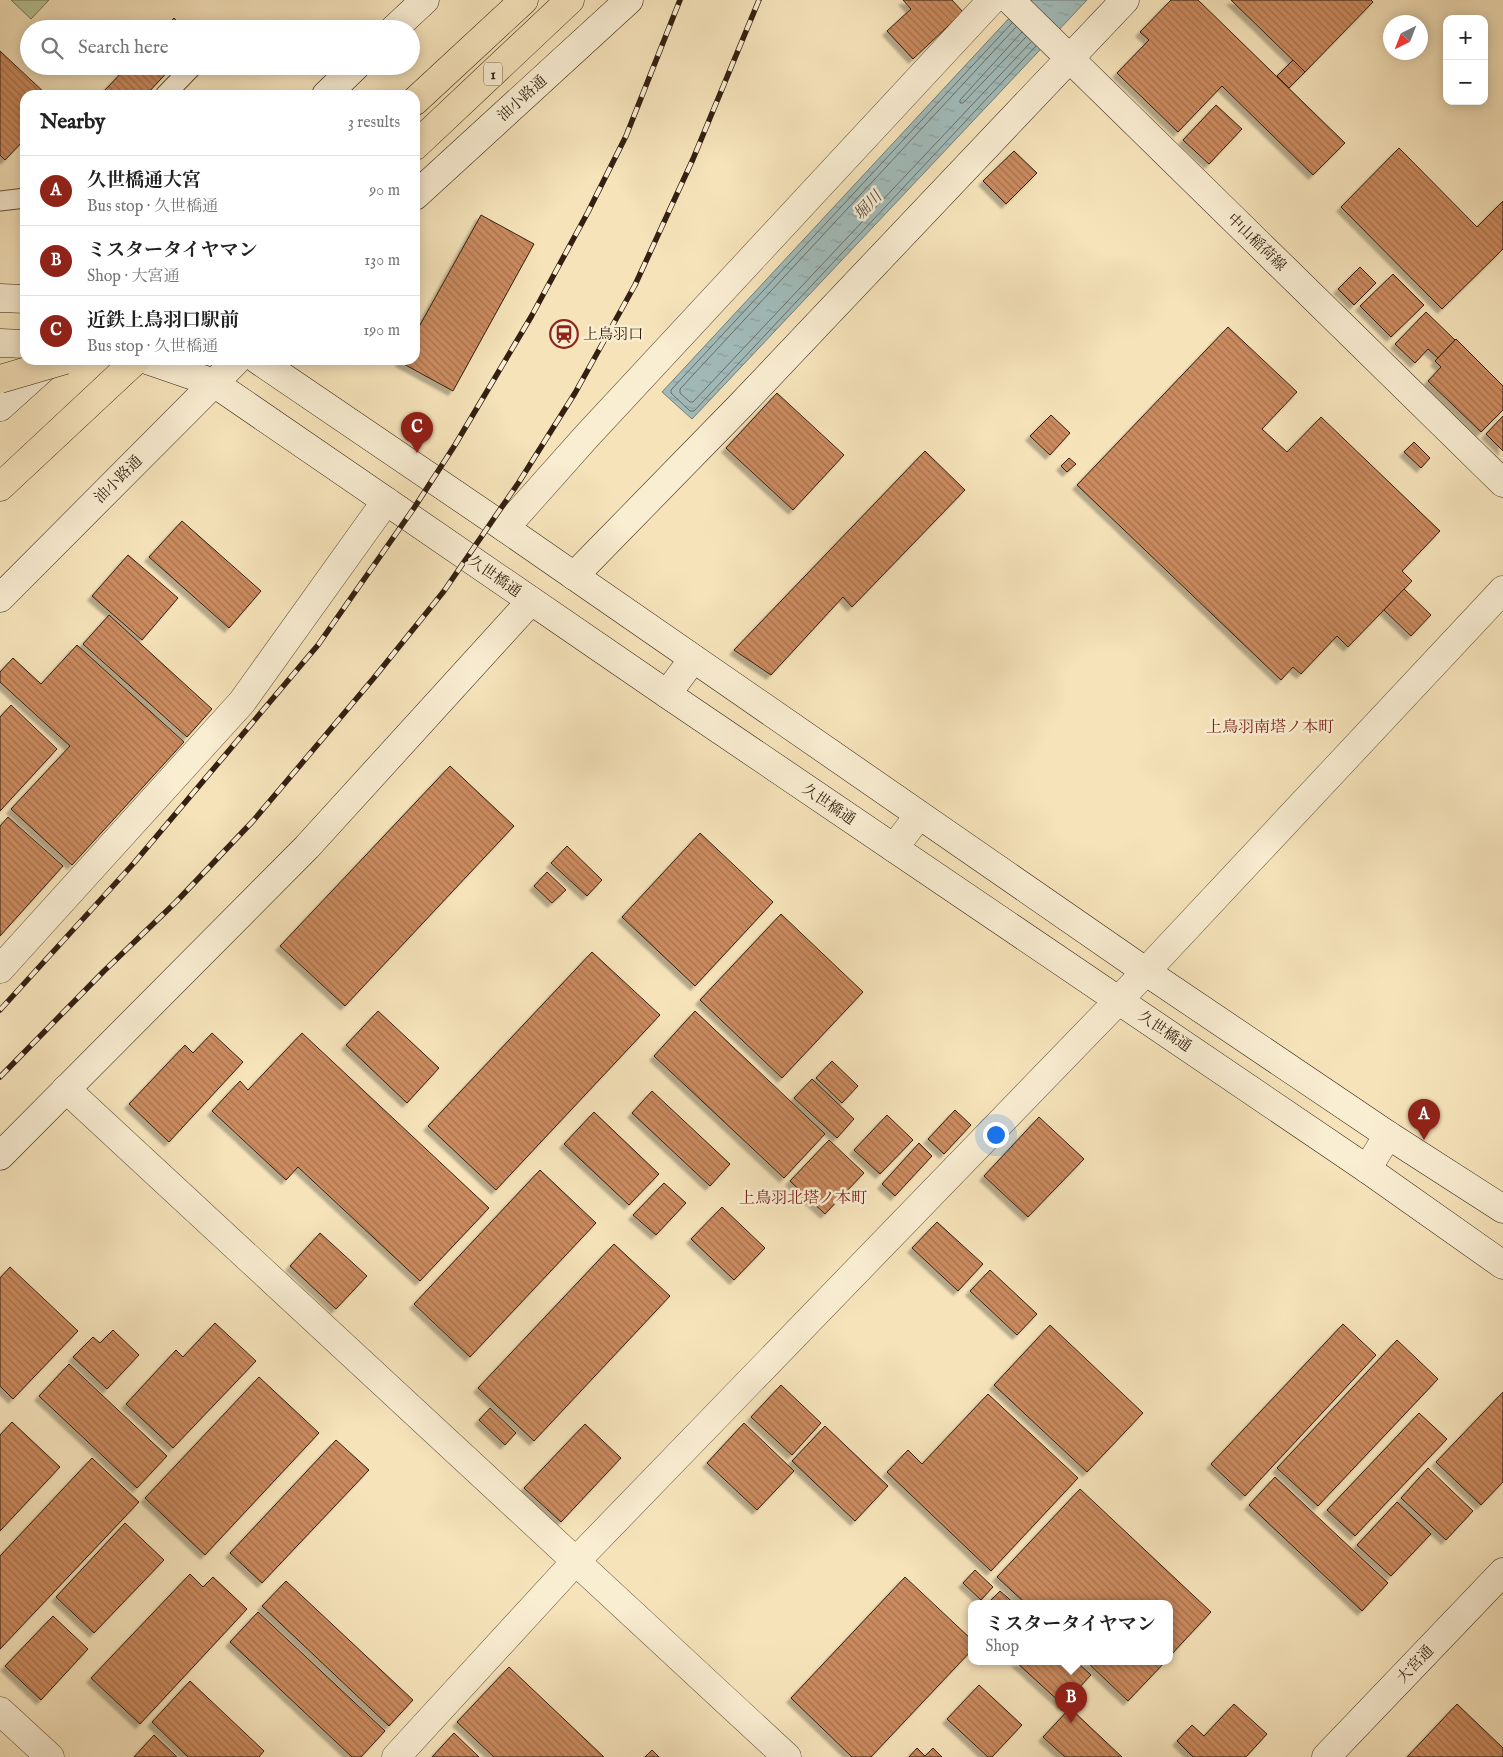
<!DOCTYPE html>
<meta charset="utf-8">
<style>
:root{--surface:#fff;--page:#f2f2f2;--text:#222;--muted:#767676;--line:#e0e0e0;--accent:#8f2418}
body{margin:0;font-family:"IM FELL English","Noto Serif JP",serif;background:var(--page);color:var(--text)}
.controls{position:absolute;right:15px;top:15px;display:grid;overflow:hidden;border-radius:10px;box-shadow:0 2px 12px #0003}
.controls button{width:45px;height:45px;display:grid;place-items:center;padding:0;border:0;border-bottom:1px solid var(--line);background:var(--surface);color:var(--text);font:25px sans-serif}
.compass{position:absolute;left:1383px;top:15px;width:45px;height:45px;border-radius:50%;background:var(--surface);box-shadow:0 2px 12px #0003;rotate:222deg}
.you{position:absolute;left:995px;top:1134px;width:18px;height:18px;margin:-12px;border:4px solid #fff;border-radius:50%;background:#1a73e8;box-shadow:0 0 0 8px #1a73e833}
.badge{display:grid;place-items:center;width:32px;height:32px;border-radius:50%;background:var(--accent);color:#fff;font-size:16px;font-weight:700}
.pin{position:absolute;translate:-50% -41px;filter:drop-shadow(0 1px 2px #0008)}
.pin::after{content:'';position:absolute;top:26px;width:18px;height:15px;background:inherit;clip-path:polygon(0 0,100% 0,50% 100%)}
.popup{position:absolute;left:968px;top:1600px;width:205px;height:65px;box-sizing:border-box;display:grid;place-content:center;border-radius:10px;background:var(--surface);filter:drop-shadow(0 1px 4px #0005);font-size:16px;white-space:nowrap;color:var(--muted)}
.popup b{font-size:19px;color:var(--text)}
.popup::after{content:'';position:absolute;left:50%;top:100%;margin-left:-10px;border:10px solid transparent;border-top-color:var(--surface)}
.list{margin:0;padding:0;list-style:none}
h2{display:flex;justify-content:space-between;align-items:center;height:65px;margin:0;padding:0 20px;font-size:21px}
h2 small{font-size:16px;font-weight:400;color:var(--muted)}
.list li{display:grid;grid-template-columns:32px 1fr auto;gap:15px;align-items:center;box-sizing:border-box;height:70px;padding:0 20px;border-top:1px solid var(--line)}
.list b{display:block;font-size:19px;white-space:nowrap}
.list p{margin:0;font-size:16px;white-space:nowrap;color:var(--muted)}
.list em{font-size:16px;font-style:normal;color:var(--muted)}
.icon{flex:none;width:28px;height:28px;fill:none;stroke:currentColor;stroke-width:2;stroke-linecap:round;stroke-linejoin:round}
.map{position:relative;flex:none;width:1503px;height:1757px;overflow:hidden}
.search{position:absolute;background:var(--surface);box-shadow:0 2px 12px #0003;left:20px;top:20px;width:400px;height:55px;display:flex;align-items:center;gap:12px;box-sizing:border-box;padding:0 18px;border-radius:28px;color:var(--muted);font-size:19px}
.panel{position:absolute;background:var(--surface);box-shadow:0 2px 12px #0003;left:20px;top:90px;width:400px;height:275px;border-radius:15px}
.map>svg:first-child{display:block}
.green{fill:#b7c594;stroke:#767252}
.water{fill:url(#water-ripples);stroke:#757d76}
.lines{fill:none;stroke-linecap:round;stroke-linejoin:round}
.shore{stroke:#6a6d66;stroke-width:1}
.building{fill:url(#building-back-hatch);stroke:#341f11;filter:url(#shadow)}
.lane-casing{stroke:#64503b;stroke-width:21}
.street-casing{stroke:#64503b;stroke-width:29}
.secondary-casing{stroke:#341f11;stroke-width:29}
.highway-casing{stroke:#341f11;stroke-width:29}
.lane{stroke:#f9edd2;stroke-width:19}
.street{stroke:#f9edd2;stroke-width:28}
.secondary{stroke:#f9edd2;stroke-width:28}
.highway{stroke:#f6e3ba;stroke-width:28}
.rail-casing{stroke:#341f11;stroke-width:5.5}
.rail{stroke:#f9edd2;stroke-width:4;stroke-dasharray:11;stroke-linecap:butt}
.highway-bridge-casing{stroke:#341f11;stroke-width:29;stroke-linecap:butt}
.highway-bridge{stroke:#f6e3ba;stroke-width:28}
.labels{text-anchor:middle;stroke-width:5;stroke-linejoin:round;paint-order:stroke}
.shield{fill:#f9edd2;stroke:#6f5d4b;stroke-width:1}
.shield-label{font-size:14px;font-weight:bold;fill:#341f11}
.street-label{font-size:15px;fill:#341f11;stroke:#f9edd2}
.poi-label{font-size:15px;fill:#341f11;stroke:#f9edd2;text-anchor:start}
.water-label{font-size:16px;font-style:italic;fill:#554e44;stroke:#f9edd2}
.neighbourhood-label{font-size:16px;fill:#7a1f14;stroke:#f9edd2}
</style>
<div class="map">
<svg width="1503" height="1757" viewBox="0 0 1503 1757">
<defs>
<pattern id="water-ripples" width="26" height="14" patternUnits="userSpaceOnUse" patternTransform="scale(1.25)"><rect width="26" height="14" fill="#a1bbba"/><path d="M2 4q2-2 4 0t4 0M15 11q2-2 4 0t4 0" fill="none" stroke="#8ba09f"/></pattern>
<pattern id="building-back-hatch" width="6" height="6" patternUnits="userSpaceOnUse" patternTransform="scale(1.25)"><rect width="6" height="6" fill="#cb8b5f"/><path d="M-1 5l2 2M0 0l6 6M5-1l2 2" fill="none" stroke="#a6714d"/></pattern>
<filter id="shadow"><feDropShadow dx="-4.5" dy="4.5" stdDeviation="1" flood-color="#0004"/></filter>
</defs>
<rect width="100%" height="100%" fill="#f6e3ba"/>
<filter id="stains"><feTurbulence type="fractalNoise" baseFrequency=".004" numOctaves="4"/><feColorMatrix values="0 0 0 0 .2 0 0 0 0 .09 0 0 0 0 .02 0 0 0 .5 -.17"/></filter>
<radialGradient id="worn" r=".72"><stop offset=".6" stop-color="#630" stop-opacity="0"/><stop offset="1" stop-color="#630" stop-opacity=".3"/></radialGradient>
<polygon class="green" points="11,0 49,0 31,19"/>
<polygon class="water" points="1026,0 1087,0 692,419 662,392"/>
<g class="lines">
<g class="shore">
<polyline points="1012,23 671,390 671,393 690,411 694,411 1036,46"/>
<polyline points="1016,27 680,389 680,393 690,402 693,402 1031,42"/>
<polyline points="1022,32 960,100 960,103 963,103 1026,37"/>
</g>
</g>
<g class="building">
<polygon points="903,0 952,0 963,12 913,59 887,31 911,9"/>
<polygon points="1171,0 1198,0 1345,143 1313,175 1222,86 1178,132 1117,73 1149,40 1140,32"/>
<polygon points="1231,0 1371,0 1373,2 1305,72"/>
<polygon points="174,18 184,29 164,29"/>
<polygon points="0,51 47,95 25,95 25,139 5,160 0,155"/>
<polygon points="1293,60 1305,72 1289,88 1277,76"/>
<polygon points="128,66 173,66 146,95 106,95 103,92"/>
<polygon points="1216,105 1242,129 1209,164 1183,140"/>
<polygon points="1399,148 1477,227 1503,201 1503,249 1442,309 1341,207"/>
<polygon points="1014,151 1037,173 1006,204 983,181"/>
<polygon points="481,215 534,244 453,391 400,362 400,360 415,360 415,334"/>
<polygon points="1360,267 1376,283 1354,305 1338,289"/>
<polygon points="1393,274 1424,305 1391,337 1360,306"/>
<polygon points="1426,312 1455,340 1438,358 1428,349 1415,363 1395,344"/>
<polygon points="1228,327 1297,392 1262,429 1287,452 1321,417 1440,531 1402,571 1412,581 1348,647 1337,636 1301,674 1293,667 1281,680 1077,485"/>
<polygon points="1456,339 1503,386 1503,410 1481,432 1428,381 1441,367 1435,361"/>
<polygon points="777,393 844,455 793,510 726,448"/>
<polygon points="1051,415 1070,433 1050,455 1030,436"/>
<polygon points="1503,416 1503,451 1486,434"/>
<polygon points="1414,442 1430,458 1421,468 1404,452"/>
<polygon points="925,451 965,490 852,607 843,597 771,675 734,650"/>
<polygon points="1069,458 1076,464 1067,472 1061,466"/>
<polygon points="182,521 261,591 229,628 149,557"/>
<polygon points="128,555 178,598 142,640 92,596"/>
<polygon points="1404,589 1431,615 1411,636 1384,610"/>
<polygon points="109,615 212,709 187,737 83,644"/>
<polygon points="77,645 184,742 72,865 11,809 70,746 0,682 0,672 13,658 41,684"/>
<polygon points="11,705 57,749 0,811 0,717"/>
<polygon points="450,766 514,826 345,1006 280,946"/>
<polygon points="8,817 63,866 0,936 0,826"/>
<polygon points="700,833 773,902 695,986 622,917"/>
<polygon points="567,846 602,880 587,896 551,863"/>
<polygon points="547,872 566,890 552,903 534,886"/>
<polygon points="781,914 863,992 782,1078 700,1000"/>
<polygon points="592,952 660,1015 496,1190 428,1126"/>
<polygon points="378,1011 439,1068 407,1103 346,1045"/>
<polygon points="695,1011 825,1134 784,1178 654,1056"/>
<polygon points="212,1033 243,1062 169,1142 129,1104 185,1045 193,1053"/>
<polygon points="302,1033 489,1208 420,1281 298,1167 286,1180 212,1111 240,1081 248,1090"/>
<polygon points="832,1061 858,1086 842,1103 816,1078"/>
<polygon points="812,1079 854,1119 837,1138 794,1098"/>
<polygon points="652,1091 730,1164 710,1186 632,1113"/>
<polygon points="955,1110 971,1125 944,1154 928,1139"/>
<polygon points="594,1112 659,1174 629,1205 564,1144"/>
<polygon points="887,1115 913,1140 880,1174 854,1150"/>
<polygon points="1039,1117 1084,1159 1028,1217 984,1176"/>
<polygon points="829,1140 864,1173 825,1214 790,1181"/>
<polygon points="919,1143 932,1156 895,1196 882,1184"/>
<polygon points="540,1170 596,1223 470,1357 414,1304"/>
<polygon points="664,1183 686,1203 656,1235 633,1215"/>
<polygon points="722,1207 765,1248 734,1280 691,1239"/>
<polygon points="937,1222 983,1264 958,1291 912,1248"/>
<polygon points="320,1233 367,1276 336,1309 290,1266"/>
<polygon points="614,1244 670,1296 534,1441 478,1388"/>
<polygon points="10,1267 78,1331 13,1399 0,1386 0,1278"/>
<polygon points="990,1270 1037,1314 1017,1335 970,1291"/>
<polygon points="215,1323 256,1361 173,1448 126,1404 176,1350 183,1357"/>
<polygon points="1343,1324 1376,1355 1245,1496 1211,1464"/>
<polygon points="1050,1325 1143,1413 1087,1472 994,1385"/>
<polygon points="113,1330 139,1355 107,1389 73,1357 93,1337 100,1343"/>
<polygon points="1397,1340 1438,1379 1318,1506 1277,1468"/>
<polygon points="69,1364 167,1456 137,1488 39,1396"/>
<polygon points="259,1377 319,1433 205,1555 145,1498"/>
<polygon points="781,1385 821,1423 792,1455 751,1417"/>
<polygon points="1503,1392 1503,1482 1481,1505 1436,1462"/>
<polygon points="988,1394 1078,1478 991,1571 887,1472 908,1450 922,1464"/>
<polygon points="490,1408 516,1433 505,1445 479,1420"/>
<polygon points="1419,1413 1447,1439 1355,1536 1327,1510"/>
<polygon points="12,1422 60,1467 0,1531 0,1435"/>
<polygon points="744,1423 794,1471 757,1510 707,1463"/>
<polygon points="585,1424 621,1458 561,1522 524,1488"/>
<polygon points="825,1426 888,1486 855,1521 792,1461"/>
<polygon points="336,1440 369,1470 262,1583 230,1553"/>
<polygon points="92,1458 139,1502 0,1649 0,1556"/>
<polygon points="1428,1468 1473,1511 1446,1540 1401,1498"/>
<polygon points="1275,1477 1388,1583 1362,1611 1249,1505"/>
<polygon points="1080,1489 1211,1612 1170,1656 1170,1604 1026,1604 997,1577"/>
<polygon points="1397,1502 1431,1534 1391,1576 1357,1545"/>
<polygon points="125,1523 164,1560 94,1633 56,1597"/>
<polygon points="975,1570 993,1587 981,1600 963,1583"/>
<polygon points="190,1574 203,1587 213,1577 247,1609 140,1724 91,1678"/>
<polygon points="905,1577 972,1640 972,1650 871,1757 852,1757 791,1698"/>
<polygon points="286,1581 413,1700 389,1726 262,1606"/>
<polygon points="1000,1591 1015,1604 987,1604"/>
<polygon points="258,1612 385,1731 361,1757 352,1757 230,1642"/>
<polygon points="53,1616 88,1649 41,1700 5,1666"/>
<polygon points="1016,1662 1077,1662 1091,1675 1063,1705"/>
<polygon points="1087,1662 1165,1662 1128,1701"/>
<polygon points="509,1667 604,1757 494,1757 457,1722"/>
<polygon points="190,1681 264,1751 259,1757 188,1757 152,1722"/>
<polygon points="979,1685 1022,1725 992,1757 988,1757 947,1719"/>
<polygon points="1234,1704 1267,1734 1246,1757 1193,1757 1177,1741 1192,1725 1204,1736"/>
<polygon points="1457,1704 1503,1748 1503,1757 1407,1757"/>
<polygon points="1070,1708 1122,1757 1065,1757 1043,1737"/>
<polygon points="454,1733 479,1757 432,1757"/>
<polygon points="154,1735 177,1757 134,1757"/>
<polygon points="917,1748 925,1756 933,1748 942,1757 909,1757"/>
<polygon points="652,1750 659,1757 645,1757"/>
</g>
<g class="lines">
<defs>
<g id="lane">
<polyline points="165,95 193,66"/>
<polyline points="0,201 25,198"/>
</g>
<g id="street">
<polyline points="505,528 586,437 992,0"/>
<polyline points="667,694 693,659"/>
<polyline points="894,848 919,815"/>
<polyline points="0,969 242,702 386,501"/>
<polyline points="66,1089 787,1757"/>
<polyline points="1367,1169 1388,1135"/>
<polyline points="0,1711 50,1757"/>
<polyline points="396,1757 575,1562 1119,1000 1503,590"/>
</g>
<g id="secondary">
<polyline points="1010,0 1503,483"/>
<polyline points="394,29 425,0"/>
<polyline points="326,95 356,66"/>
<polyline points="415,196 629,0"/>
<polyline points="0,298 25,299"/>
<polyline points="0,343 25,344"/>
<polyline points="147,360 214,383 667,694 1367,1169 1503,1265"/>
<polyline points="258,360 505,528 1145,971 1388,1135 1503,1209"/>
<polyline points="0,407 51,361"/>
<polyline points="574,576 741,405 1125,0"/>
<polyline points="0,598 237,360"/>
<polyline points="0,1156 307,847 531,601"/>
<polyline points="1326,1757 1503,1572"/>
</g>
<g id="highway">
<polyline points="415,101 524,0"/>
<polyline points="415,146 570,0"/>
<polyline points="0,487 136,360"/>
</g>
</defs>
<use href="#lane" class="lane-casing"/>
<use href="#street" class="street-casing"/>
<use href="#secondary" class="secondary-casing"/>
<use href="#highway" class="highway-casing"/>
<use href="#lane" class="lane"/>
<use href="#street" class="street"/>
<use href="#secondary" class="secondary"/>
<use href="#highway" class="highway"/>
<defs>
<g id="rail">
<polyline points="0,1010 134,863 318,645 414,508 455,445 531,317 588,212 626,136 680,0"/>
<polyline points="0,1077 104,971 176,902 253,821 373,679 444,591 519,482 575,393 635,285 693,159 759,0"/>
</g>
</defs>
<use href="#rail" class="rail-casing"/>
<use href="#rail" class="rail"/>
<defs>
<polyline id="highway-bridge" points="0,379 65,360"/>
</defs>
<use href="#highway-bridge" class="highway-bridge-casing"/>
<use href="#highway-bridge" class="highway-bridge"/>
</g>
<defs>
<symbol id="station-ring" viewBox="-11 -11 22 22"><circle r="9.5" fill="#f9edd2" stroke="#8f2418" stroke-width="1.5"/><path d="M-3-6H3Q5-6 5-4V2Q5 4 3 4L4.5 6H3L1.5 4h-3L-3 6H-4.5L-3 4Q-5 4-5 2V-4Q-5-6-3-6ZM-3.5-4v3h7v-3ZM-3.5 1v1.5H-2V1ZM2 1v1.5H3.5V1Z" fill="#8f2418"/></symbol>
</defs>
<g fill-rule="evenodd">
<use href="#station-ring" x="548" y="318" width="32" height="32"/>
</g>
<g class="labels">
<rect class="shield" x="484" y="62.5" width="18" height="23" rx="4"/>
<g class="shield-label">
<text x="493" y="79">1</text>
</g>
<g class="street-label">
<text transform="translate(522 98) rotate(-42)" y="5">油小路通</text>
<text transform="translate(1257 242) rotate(44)" y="5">中山稲荷線</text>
<text transform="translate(118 479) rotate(-45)" y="5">油小路通</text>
<text transform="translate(495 576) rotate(35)" y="5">久世橋通</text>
<text transform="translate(829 804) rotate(34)" y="5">久世橋通</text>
<text transform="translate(1165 1031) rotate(34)" y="5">久世橋通</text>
<text transform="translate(1415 1664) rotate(-46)" y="5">大宮通</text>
</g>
<g class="poi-label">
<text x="583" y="339">上鳥羽口</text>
</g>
<g class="water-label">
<text transform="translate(867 205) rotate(-47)" y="6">堀川</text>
</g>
<g class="neighbourhood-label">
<text x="1270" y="732">上鳥羽南塔ノ本町</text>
<text x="803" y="1203">上鳥羽北塔ノ本町</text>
</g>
</g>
<rect width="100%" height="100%" filter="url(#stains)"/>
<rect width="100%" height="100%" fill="url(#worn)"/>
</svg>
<div class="controls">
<button>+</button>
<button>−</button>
</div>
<svg class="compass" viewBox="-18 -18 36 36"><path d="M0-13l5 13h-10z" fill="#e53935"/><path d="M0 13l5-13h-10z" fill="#767676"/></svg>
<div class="you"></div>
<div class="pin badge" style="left:1424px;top:1140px">A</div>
<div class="pin badge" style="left:1071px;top:1723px">B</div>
<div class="popup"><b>ミスタータイヤマン</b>Shop</div>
<div class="pin badge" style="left:417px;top:453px">C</div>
<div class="search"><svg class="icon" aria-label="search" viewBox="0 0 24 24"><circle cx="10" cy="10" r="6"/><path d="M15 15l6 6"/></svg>Search here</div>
<section class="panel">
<h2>Nearby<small>3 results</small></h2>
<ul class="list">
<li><span class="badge">A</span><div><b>久世橋通大宮</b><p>Bus stop · 久世橋通</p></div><em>90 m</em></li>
<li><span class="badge">B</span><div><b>ミスタータイヤマン</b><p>Shop · 大宮通</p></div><em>130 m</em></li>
<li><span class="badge">C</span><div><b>近鉄上鳥羽口駅前</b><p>Bus stop · 久世橋通</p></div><em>190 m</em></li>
</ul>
</section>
</div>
